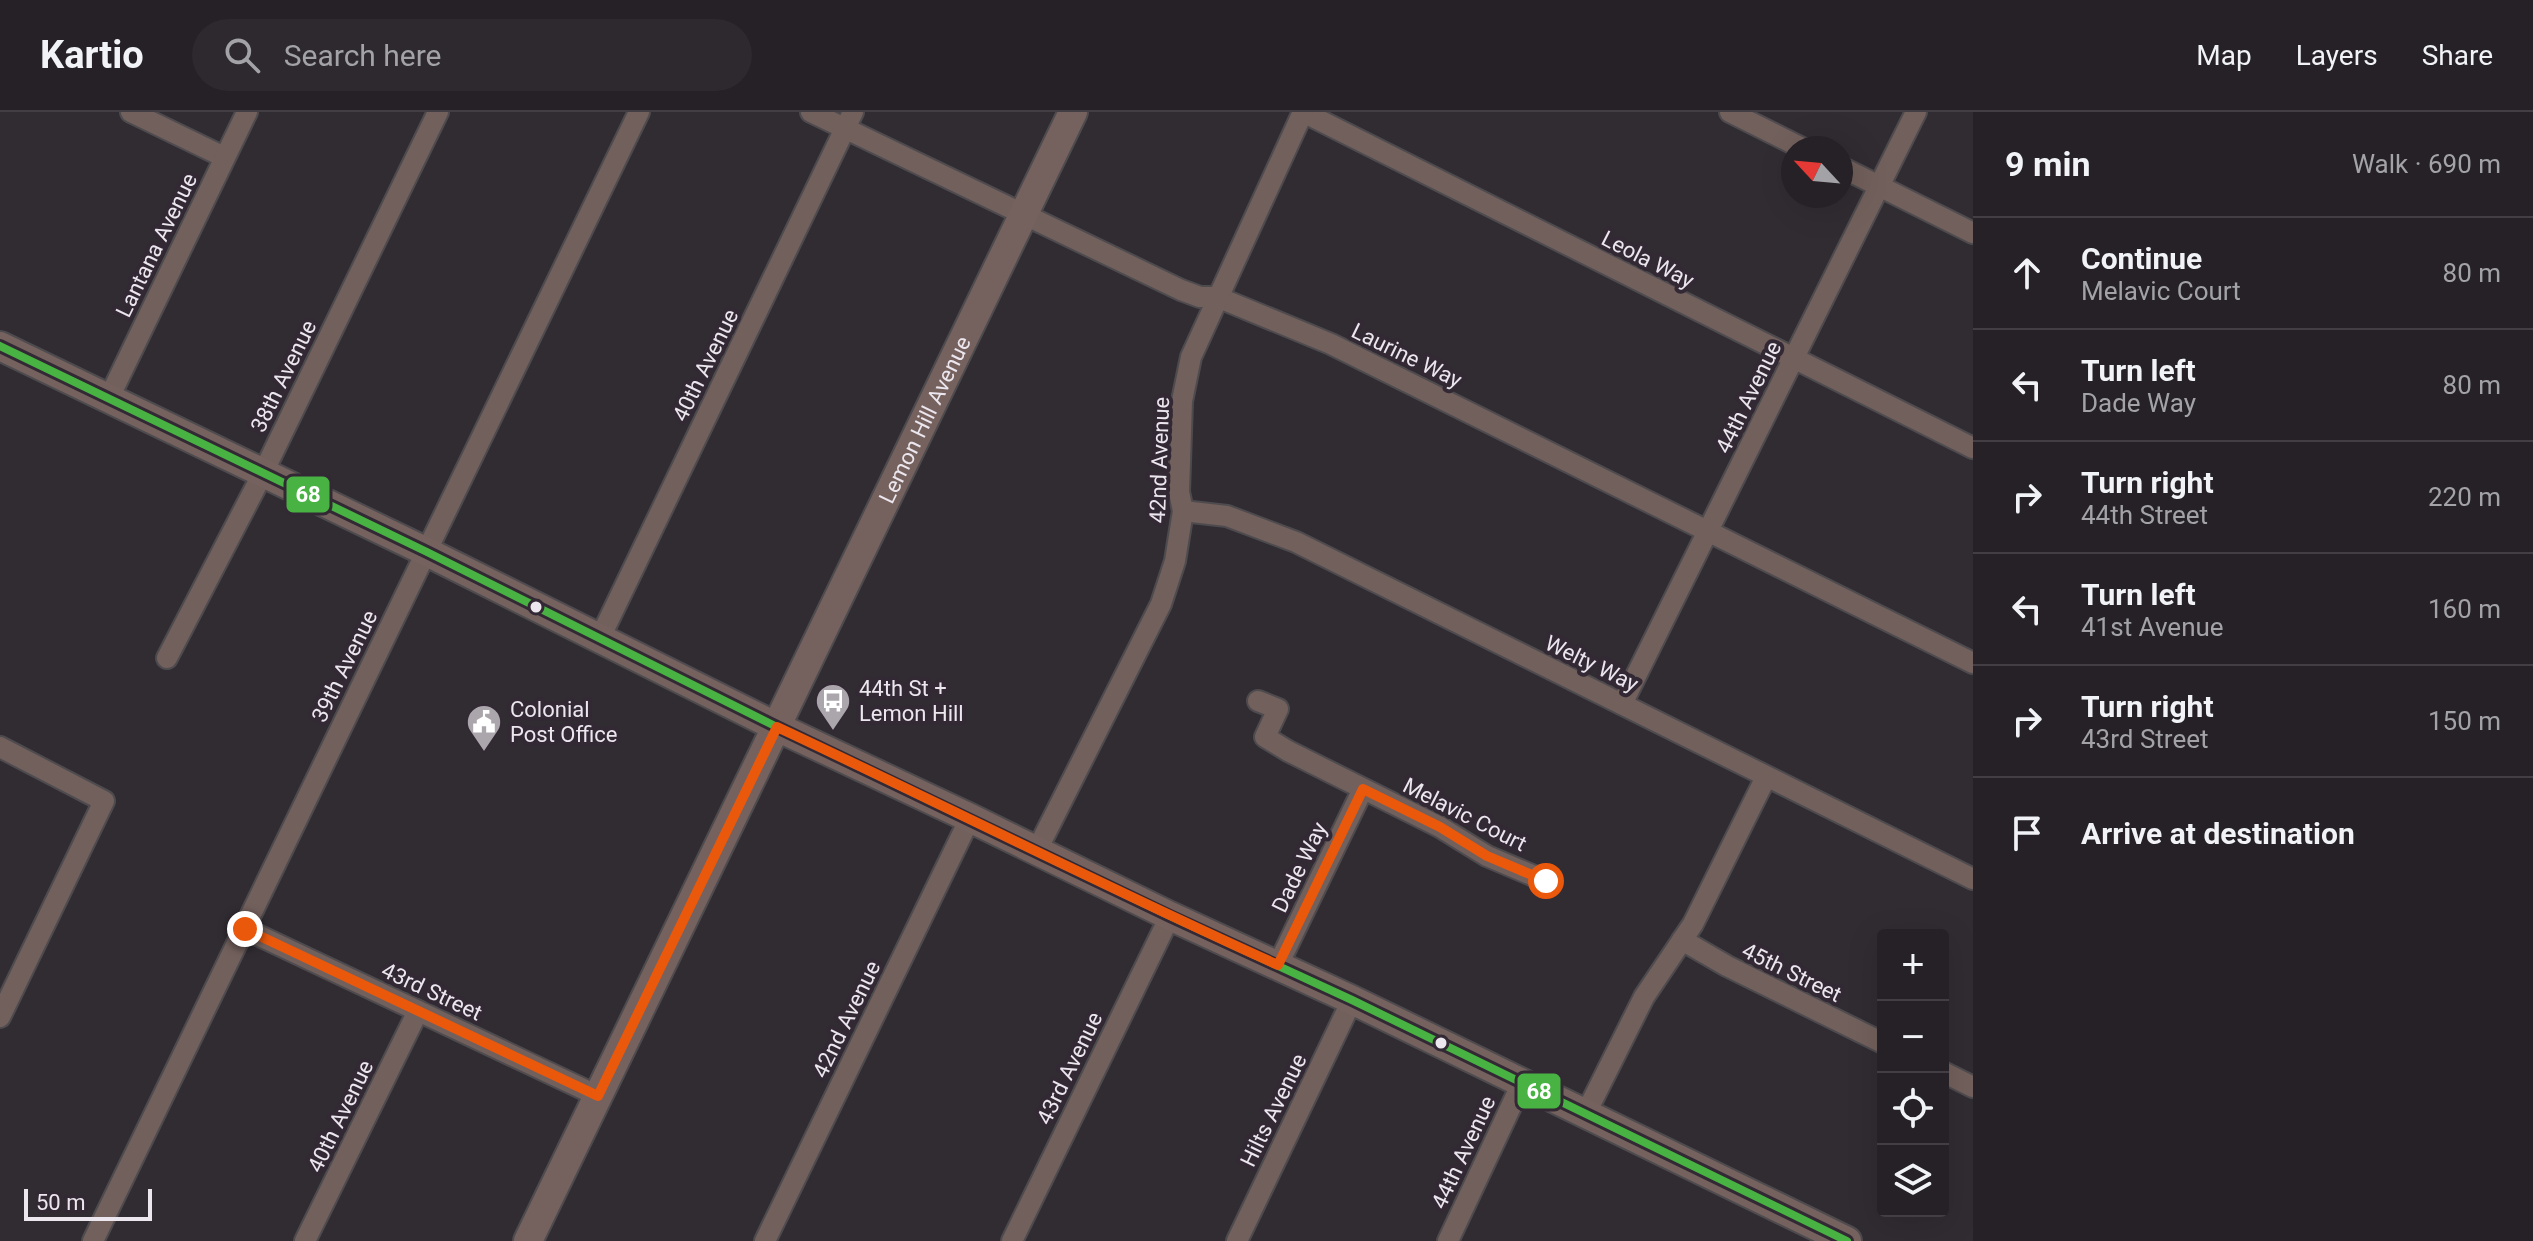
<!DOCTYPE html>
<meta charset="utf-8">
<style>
:root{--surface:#252126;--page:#2d292e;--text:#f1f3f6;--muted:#a3a3a7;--line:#423e43}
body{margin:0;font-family:Roboto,sans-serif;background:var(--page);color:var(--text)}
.controls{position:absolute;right:24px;bottom:24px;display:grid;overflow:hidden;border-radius:8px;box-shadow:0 8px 32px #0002}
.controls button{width:72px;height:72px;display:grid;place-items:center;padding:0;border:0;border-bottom:2px solid var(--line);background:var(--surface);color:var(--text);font:40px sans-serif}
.compass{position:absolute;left:1781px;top:24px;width:72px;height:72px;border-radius:50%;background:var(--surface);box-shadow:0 8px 32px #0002;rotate:296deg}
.scale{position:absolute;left:24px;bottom:20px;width:128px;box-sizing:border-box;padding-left:8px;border:4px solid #ece6ee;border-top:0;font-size:22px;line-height:28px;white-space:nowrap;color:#ece6ee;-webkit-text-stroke:6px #322935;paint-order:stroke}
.stop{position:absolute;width:24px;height:24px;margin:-18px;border:6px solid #ea580c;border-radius:50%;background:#fff}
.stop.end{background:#ea580c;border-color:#fff;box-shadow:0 2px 8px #0008}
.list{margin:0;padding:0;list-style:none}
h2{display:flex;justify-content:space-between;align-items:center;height:104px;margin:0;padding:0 32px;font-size:34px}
h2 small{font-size:26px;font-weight:400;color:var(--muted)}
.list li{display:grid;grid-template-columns:52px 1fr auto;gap:24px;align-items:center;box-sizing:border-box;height:112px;padding:0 32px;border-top:2px solid var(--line)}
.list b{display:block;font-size:30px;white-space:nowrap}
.list p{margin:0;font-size:26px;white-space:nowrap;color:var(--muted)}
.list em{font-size:26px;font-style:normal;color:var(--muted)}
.icon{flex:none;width:44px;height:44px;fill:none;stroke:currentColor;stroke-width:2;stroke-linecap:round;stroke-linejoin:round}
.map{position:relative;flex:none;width:1973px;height:1129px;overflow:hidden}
header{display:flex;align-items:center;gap:48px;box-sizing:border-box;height:112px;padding:0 40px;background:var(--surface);border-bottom:2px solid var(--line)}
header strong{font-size:38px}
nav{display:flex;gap:44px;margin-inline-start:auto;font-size:28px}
.search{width:560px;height:72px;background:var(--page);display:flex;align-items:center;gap:20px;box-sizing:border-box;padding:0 28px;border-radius:44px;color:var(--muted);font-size:30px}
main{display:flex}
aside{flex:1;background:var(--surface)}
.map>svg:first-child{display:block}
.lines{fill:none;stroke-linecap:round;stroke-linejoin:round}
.street-casing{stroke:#4e4b4f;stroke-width:24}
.secondary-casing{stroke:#4e4b4f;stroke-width:32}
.street{stroke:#72605c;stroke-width:20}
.secondary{stroke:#75625e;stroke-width:28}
.bus-1-casing{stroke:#322935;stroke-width:14}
.bus-1{stroke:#48b342;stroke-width:8}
.route{stroke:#ea580c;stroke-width:10}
.bus-dot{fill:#ece6ee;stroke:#322935;stroke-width:3}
.labels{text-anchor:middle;stroke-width:8;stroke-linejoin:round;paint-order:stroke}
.street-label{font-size:22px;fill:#ece6ee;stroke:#322935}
.poi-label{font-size:22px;fill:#ece6ee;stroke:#322935;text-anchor:start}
.line-badge{stroke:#322935;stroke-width:3}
.badge-label{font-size:22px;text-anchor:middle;font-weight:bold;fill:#fff}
</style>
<header>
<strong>Kartio</strong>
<div class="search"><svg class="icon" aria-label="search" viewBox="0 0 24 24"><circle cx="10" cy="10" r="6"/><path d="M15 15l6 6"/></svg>Search here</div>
<nav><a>Map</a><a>Layers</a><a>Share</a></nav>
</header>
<main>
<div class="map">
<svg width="1973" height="1129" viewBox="0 0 1973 1129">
<rect width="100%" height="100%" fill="#312c32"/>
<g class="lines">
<defs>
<g id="street">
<polyline points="131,0 224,45"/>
<polyline points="811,0 1181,178 1200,185 1217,185 1331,232 1973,551"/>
<polyline points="1303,0 1973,336"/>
<polyline points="1730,0 1802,36"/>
<polyline points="1841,55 1973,121"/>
<polyline points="109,286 247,0"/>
<polyline points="1183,399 1227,404 1296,430 1973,767"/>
<polyline points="600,526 853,0"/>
<polyline points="167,546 263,361 438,0"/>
<polyline points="1258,589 1278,597 1265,625 1288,639 1440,715 1487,744 1546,769"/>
<polyline points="1622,592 1916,0"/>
<polyline points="0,635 104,689 0,905"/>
<polyline points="1037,738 1161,492 1175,449 1183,399 1179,380 1182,289 1191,245 1303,0"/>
<polyline points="245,817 598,984"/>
<polyline points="1682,828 1727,854 1883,931"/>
<polyline points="1278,853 1363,677"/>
<polyline points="1943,960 1973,975"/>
<polyline points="1585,1003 1644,885 1693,812 1766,665"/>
<polyline points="93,1129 639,0"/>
<polyline points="305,1129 418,899"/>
<polyline points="765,1129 970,706"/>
<polyline points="1012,1129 1170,804"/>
<polyline points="1237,1129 1352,888"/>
<polyline points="1448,1129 1522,971"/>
</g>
<g id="secondary">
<polyline points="0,234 427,440 777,615 970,706 1170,804 1352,888 1847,1129"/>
<path id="s1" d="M 528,1129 L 1073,0"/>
</g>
</defs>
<use href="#street" class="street-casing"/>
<use href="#secondary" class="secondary-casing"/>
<use href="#street" class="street"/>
<use href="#secondary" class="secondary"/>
<defs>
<polyline id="bus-1" points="0,234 427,440 777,615 1170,804 1352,888 1847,1129"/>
</defs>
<use href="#bus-1" class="bus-1-casing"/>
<use href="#bus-1" class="bus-1"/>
</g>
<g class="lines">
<path class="route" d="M 245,817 L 598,984 L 777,615 C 944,693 1109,777 1278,853 L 1363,677 L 1440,715 L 1487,744 L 1546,769"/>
</g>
<defs>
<symbol id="bus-pin" viewBox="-11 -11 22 30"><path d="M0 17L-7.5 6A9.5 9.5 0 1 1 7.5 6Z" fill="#aba5ac" stroke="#322935"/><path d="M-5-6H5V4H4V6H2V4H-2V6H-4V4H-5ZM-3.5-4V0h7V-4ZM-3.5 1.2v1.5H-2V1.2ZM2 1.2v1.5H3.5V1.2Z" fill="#fff"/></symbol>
<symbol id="civic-pin" viewBox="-11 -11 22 30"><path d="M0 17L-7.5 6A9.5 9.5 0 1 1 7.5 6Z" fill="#aba5ac" stroke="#322935"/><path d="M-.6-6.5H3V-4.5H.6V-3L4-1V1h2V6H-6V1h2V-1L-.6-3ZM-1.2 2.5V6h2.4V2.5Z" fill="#fff"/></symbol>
</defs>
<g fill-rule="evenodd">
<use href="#bus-pin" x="813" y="569" width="40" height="54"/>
<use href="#civic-pin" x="464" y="590" width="40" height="54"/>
</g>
<g class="bus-dot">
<circle cx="536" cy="495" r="7"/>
<circle cx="1441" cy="931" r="7"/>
</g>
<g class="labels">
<g class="street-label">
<text transform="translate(156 133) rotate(-64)" y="8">Lantana Avenue</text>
<text transform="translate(1648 147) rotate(27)" y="8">Leola Way</text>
<text transform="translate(1407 243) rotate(26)" y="8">Laurine Way</text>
<text transform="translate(705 253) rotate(-64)" y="8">40th Avenue</text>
<text transform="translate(283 264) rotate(-64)" y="8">38th Avenue</text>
<text transform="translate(1748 285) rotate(-64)" y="8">44th Avenue</text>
<text dy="8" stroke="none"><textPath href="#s1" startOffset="912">Lemon Hill Avenue</textPath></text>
<text transform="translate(1159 348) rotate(-88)" y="8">42nd Avenue</text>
<text transform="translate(1592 551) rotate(26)" y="8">Welty Way</text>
<text transform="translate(344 554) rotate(-64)" y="8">39th Avenue</text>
<text transform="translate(1465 702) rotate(27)" y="8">Melavic Court</text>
<text transform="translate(1299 755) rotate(-64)" y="8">Dade Way</text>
<text transform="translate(1792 860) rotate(26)" y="8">45th Street</text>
<text transform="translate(432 879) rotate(25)" y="8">43rd Street</text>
<text transform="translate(846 907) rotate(-64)" y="8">42nd Avenue</text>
<text transform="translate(1069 956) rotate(-64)" y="8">43rd Avenue</text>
<text transform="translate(1273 998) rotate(-64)" y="8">Hilts Avenue</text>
<text transform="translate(340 1004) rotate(-64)" y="8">40th Avenue</text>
<text transform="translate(1463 1040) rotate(-65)" y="8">44th Avenue</text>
</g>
<g class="poi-label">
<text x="859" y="584">44th St +<tspan x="859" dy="25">Lemon Hill</tspan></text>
<text x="510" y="605">Colonial<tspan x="510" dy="25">Post Office</tspan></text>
</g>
</g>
<g class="line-badge">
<rect x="285" y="363" width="46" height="39" rx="8" fill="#48b342"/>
<rect x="1516" y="960" width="46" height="38" rx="8" fill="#48b342"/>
</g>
<g class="badge-label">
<text x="308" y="390">68</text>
<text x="1539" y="987">68</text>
</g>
</svg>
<div class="controls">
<button>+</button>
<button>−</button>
<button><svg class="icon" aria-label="locate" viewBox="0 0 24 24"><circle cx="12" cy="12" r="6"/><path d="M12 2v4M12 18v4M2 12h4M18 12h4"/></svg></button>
<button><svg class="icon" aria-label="layers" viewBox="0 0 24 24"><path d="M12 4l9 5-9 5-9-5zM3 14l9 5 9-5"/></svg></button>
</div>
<svg class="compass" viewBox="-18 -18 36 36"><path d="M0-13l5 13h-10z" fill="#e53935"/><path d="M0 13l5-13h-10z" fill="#a3a3a7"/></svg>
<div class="scale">50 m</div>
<div class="stop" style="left:1546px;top:769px"></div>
<div class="stop end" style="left:245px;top:817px"></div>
</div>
<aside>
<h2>9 min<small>Walk · 690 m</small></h2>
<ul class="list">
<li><svg class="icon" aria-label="ahead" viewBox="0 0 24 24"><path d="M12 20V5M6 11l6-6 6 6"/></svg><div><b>Continue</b><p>Melavic Court</p></div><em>80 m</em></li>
<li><svg class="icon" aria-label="left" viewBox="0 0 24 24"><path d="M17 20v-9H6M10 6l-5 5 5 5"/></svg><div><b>Turn left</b><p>Dade Way</p></div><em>80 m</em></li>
<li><svg class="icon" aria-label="right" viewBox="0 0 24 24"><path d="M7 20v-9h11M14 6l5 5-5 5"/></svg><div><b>Turn right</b><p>44th Street</p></div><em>220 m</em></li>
<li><svg class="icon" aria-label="left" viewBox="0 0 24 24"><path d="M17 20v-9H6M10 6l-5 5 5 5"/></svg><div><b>Turn left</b><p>41st Avenue</p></div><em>160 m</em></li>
<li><svg class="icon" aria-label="right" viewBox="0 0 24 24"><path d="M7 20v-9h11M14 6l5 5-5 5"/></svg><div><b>Turn right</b><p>43rd Street</p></div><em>150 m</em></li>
<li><svg class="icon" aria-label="arrive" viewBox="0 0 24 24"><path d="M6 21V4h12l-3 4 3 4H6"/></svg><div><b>Arrive at destination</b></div></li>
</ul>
</aside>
</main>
